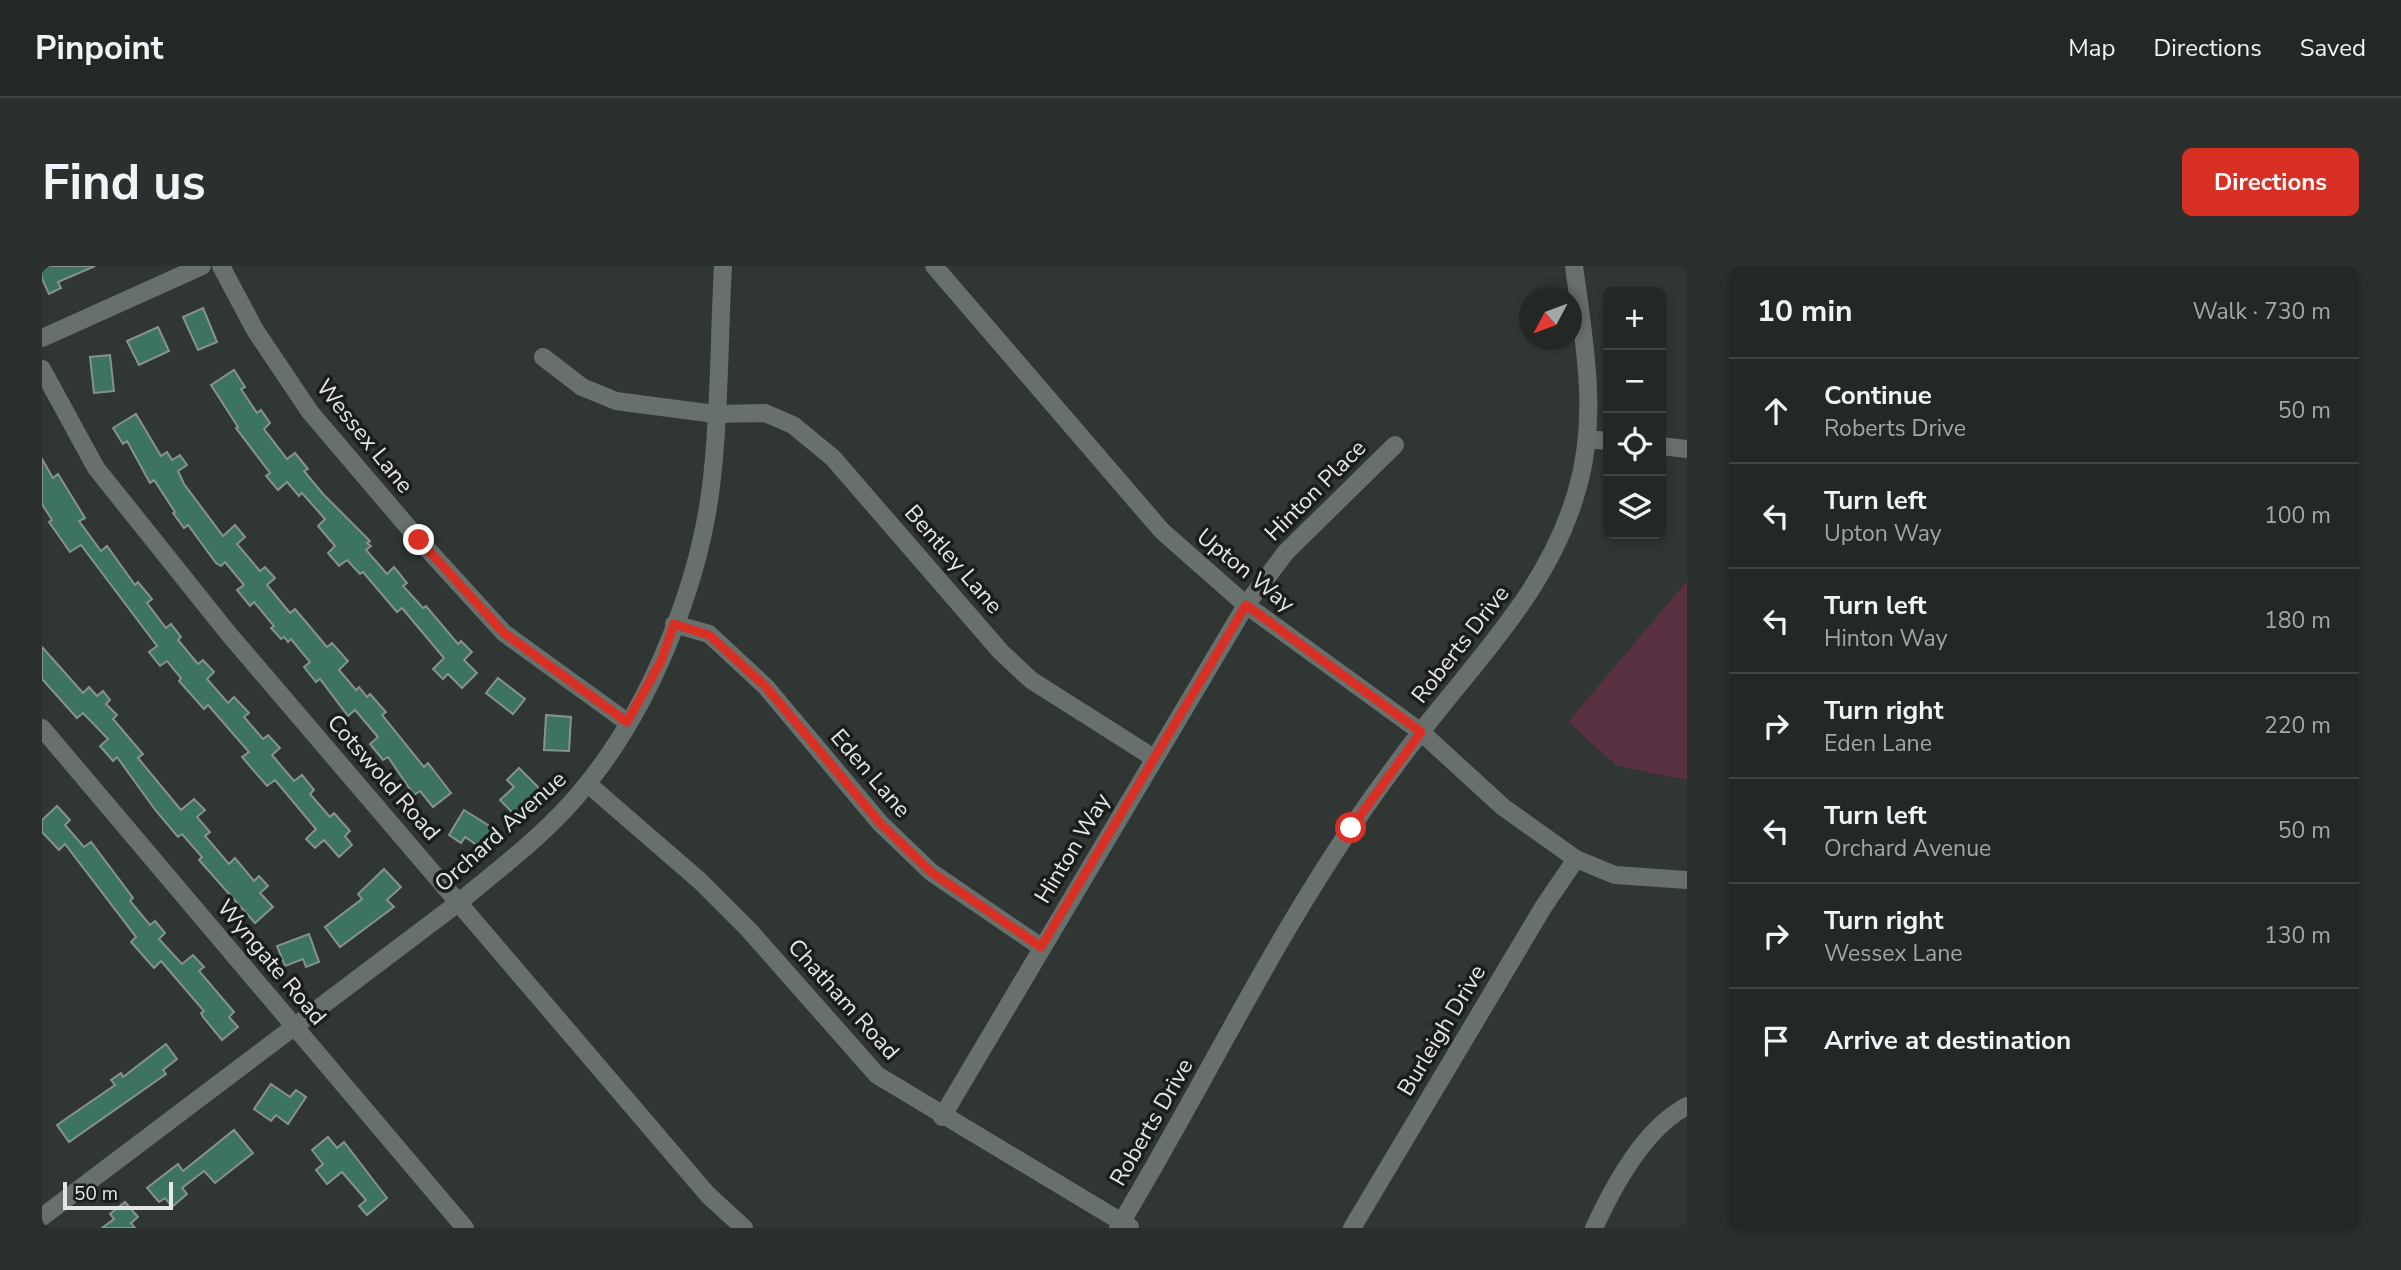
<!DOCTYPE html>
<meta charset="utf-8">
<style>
:root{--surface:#232827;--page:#2b302f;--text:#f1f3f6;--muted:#a3a6a7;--line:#404444;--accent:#d93025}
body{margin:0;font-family:"Nunito Sans",sans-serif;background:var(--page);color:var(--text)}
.controls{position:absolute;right:21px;top:21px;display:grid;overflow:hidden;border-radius:10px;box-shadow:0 4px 10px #0003}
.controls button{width:63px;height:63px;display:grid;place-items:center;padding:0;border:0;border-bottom:2px solid var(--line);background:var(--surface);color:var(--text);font:35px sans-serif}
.compass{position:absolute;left:1477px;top:21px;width:63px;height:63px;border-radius:50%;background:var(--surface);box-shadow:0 4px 10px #0003;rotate:229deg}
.scale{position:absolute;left:21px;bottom:18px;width:110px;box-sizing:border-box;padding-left:7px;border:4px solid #e3e8e6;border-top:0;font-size:19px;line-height:24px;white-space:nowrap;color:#e3e8e6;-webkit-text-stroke:5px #1a1d1c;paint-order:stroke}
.stop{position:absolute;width:21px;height:21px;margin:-16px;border:5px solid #d93025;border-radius:50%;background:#fff}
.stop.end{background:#d93025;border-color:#fff;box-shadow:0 2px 7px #0008}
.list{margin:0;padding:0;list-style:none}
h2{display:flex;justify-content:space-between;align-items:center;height:91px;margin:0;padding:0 28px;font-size:30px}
h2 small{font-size:23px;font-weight:400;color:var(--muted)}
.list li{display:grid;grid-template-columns:46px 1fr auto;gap:21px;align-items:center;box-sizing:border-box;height:105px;padding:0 28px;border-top:2px solid var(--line)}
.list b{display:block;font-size:26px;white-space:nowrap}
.list p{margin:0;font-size:23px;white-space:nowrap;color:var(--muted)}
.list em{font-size:23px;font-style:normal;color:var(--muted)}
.icon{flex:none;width:38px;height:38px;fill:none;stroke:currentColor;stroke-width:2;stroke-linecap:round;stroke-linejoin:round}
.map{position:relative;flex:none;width:1645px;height:962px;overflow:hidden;border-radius:10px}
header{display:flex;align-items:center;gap:42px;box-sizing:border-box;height:98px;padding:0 35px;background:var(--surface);border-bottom:2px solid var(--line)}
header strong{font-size:33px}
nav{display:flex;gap:38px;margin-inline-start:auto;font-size:24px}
.intro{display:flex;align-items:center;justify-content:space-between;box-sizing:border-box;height:168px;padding:0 42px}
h1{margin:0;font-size:49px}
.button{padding:18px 32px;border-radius:10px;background:var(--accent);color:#fff;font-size:24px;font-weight:700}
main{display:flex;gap:42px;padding:0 42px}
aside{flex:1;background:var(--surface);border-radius:10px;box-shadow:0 4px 10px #0003}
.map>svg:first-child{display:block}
.green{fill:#5a3142}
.building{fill:#3c7361;stroke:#89918e;stroke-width:2}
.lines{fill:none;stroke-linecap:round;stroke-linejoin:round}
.minor{stroke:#68706d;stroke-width:18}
.route{stroke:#d93025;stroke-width:9}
.labels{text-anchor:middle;stroke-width:7;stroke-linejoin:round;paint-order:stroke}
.street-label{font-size:23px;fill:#e3e8e6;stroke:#1a1d1c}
</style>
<header>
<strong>Pinpoint</strong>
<nav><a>Map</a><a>Directions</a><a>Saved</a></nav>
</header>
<div class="intro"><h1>Find us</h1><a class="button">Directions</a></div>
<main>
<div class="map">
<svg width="1645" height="962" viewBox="0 0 1645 962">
<rect width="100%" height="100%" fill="#2f3634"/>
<polygon class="green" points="1645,315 1645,514 1575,500 1526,456"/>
<g class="building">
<polygon points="0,0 53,0 16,16 19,22 7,28 0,13"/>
<polygon points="161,42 175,76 156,84 141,51"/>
<polygon points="116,61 127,85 97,99 85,75"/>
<polygon points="68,89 72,125 52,127 48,91"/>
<polygon points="192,104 203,121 199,123 215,147 219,144 228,157 222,163 245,193 253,187 266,203 262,205 281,228 328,275 325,277 329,280 324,284 345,308 352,301 365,317 361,320 381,342 384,340 416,378 419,375 430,386 422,394 435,407 420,422 406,408 401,413 391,403 402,392 360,342 355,346 321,306 318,308 305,294 297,300 286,287 293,280 276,260 283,253 260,227 257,230 245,216 236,224 224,210 228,207 194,162 196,161 169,119"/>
<polygon points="94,148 119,190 125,186 130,194 138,189 145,199 136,205 142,218 181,270 193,259 203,271 195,278 218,305 223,301 233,312 225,319 248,347 253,343 285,381 290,377 306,395 297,404 314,424 317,421 325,431 328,428 344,446 340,449 382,501 386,497 409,527 391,541 378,525 372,529 346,491 341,494 328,478 336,471 313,444 306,450 278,413 274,416 262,401 268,396 249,373 246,376 242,371 239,373 229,362 232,360 212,336 208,340 195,324 202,319 183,296 179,300 174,297 146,259 142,262 131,247 133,246 112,214 108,217 85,175 81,178 71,162"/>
<polygon points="0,193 11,212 16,208 43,252 37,255 59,285 65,280 93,319 96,316 110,333 105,337 124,362 129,358 139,371 136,374 156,398 161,394 172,406 165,413 186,437 192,431 207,447 202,451 221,473 226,469 238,482 230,489 252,515 260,509 272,524 268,528 288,551 292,547 308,565 303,570 310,579 297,591 282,574 273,582 264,573 274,563 233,514 225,520 200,491 207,486 166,439 162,443 137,415 139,412 125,395 118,400 107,386 115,380 39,279 28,286 7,256 10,254 0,238"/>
<polygon points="0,381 41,427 47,421 55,430 61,425 68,434 64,438 75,449 71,453 101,488 96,492 139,544 152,533 163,544 155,551 168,566 163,570 187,598 193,592 212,615 217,610 226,620 218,627 231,641 213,657 157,594 160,591 140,568 136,571 114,545 75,491 71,495 58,480 66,473 41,447 35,452 0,413"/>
<polygon points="456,412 483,433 471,448 444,427"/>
<polygon points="504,449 529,451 527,485 502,484"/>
<polygon points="477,502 498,523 473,549 458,534 472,521 465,514"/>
<polygon points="15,540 28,554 23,559 42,581 49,576 91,632 88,635 108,659 113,655 123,667 117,673 140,698 151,689 162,701 157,705 192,746 187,751 196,761 180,774 161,751 159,747 162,745 119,695 112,702 89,676 94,671 23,578 17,584 0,566 0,554"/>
<polygon points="422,544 454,564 442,584 423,571 419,577 407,569"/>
<polygon points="342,603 359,621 345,634 352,641 298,681 283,661 320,633 316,628"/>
<polygon points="267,668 277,696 264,701 261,693 243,700 235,680"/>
<polygon points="124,778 135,793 121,804 124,808 27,876 15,859 73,819 69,814 79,807 81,811"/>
<polygon points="229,818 248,831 254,824 264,831 246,858 234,849 229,855 212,843"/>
<polygon points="192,864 211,887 173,917 162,905 140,922 145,928 130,941 123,932 117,936 105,922 136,898 141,905"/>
<polygon points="286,871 295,882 302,876 345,932 325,949 317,940 324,934 300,906 285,918 274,904 281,898 270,884"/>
<polygon points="83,936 96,951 89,957 93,962 60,962 72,953 68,948"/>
</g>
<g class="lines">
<g class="minor">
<polyline points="179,0 213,64 268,146 377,274 462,367 585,456"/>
<polyline points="892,0 1120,265 1204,339 1379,466 1461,541 1534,593 1573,609 1645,614"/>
<polyline points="0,72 160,0"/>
<polyline points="501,91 540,121 574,135 673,148 723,147 751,159 791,192 959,386 989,414 1112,492"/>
<polyline points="0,103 54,202 186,367 666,929 702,962"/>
<polyline points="1545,173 1566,175"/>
<polyline points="1619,180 1645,183"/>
<polyline points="632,358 667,368 724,421 838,557 889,606 999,681"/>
<polyline points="0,462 423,962"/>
<polyline points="546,518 658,615 707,664 835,809 1088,961"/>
<polyline points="900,851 1204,339 1244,286 1353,179"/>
<path d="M 0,951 L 416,637 C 461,600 509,564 545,518 C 610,438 659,315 670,212 C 678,142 677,70 681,0"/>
<path d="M 1076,962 C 1156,830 1223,689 1309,562 C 1337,521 1367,480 1398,442 C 1453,374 1511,310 1535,224 C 1557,150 1542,75 1532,0"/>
<polyline points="1310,962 1502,640 1534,593"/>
<path d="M 1552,962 C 1572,919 1602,863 1645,840"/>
</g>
</g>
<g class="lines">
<polyline class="route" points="377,274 462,367 585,456 619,395 632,358 667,369 724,421 838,557 889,606 999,681 1204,339 1379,466 1309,562"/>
</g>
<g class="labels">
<g class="street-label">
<text transform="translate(323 170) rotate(51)" y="8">Wessex Lane</text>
<text transform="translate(1273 224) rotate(-45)" y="8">Hinton Place</text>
<text transform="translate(912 293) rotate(49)" y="8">Bentley Lane</text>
<text transform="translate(1204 304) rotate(39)" y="8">Upton Way</text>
<text transform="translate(1418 378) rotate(-52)" y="8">Roberts Drive</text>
<text transform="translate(829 507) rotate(49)" y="8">Eden Lane</text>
<text transform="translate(342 511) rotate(49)" y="8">Cotswold Road</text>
<text transform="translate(458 565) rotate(-42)" y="8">Orchard Avenue</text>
<text transform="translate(1030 582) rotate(-59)" y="8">Hinton Way</text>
<text transform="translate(230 696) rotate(50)" y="8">Wyngate Road</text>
<text transform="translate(802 733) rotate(48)" y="8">Chatham Road</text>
<text transform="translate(1399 764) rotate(-59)" y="8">Burleigh Drive</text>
<text transform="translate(1109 856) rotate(-60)" y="8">Roberts Drive</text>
</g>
</g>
</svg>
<div class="controls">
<button>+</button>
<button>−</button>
<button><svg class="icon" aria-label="locate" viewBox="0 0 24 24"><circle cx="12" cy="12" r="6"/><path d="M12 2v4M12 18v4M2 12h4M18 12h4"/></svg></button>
<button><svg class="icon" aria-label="layers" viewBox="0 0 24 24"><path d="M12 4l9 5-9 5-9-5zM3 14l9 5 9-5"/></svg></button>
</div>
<svg class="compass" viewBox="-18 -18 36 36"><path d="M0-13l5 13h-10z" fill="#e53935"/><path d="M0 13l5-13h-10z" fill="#a3a6a7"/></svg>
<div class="scale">50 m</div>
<div class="stop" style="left:1309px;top:562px"></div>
<div class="stop end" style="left:377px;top:274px"></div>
</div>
<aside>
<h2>10 min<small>Walk · 730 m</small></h2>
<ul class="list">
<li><svg class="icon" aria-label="ahead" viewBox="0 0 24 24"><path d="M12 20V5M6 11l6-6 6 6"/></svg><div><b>Continue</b><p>Roberts Drive</p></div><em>50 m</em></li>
<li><svg class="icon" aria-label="left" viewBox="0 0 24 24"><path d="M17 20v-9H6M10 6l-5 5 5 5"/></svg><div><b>Turn left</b><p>Upton Way</p></div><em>100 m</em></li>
<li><svg class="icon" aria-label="left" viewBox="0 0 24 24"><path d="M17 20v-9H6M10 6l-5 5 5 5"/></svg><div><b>Turn left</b><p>Hinton Way</p></div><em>180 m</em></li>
<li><svg class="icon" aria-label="right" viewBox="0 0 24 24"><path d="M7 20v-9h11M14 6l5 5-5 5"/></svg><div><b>Turn right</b><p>Eden Lane</p></div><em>220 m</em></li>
<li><svg class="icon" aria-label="left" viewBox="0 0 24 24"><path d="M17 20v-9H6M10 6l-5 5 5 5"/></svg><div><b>Turn left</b><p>Orchard Avenue</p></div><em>50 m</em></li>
<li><svg class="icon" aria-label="right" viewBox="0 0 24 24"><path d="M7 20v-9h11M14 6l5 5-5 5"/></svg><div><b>Turn right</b><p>Wessex Lane</p></div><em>130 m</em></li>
<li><svg class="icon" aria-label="arrive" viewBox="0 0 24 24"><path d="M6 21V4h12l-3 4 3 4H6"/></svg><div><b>Arrive at destination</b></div></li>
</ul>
</aside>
</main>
